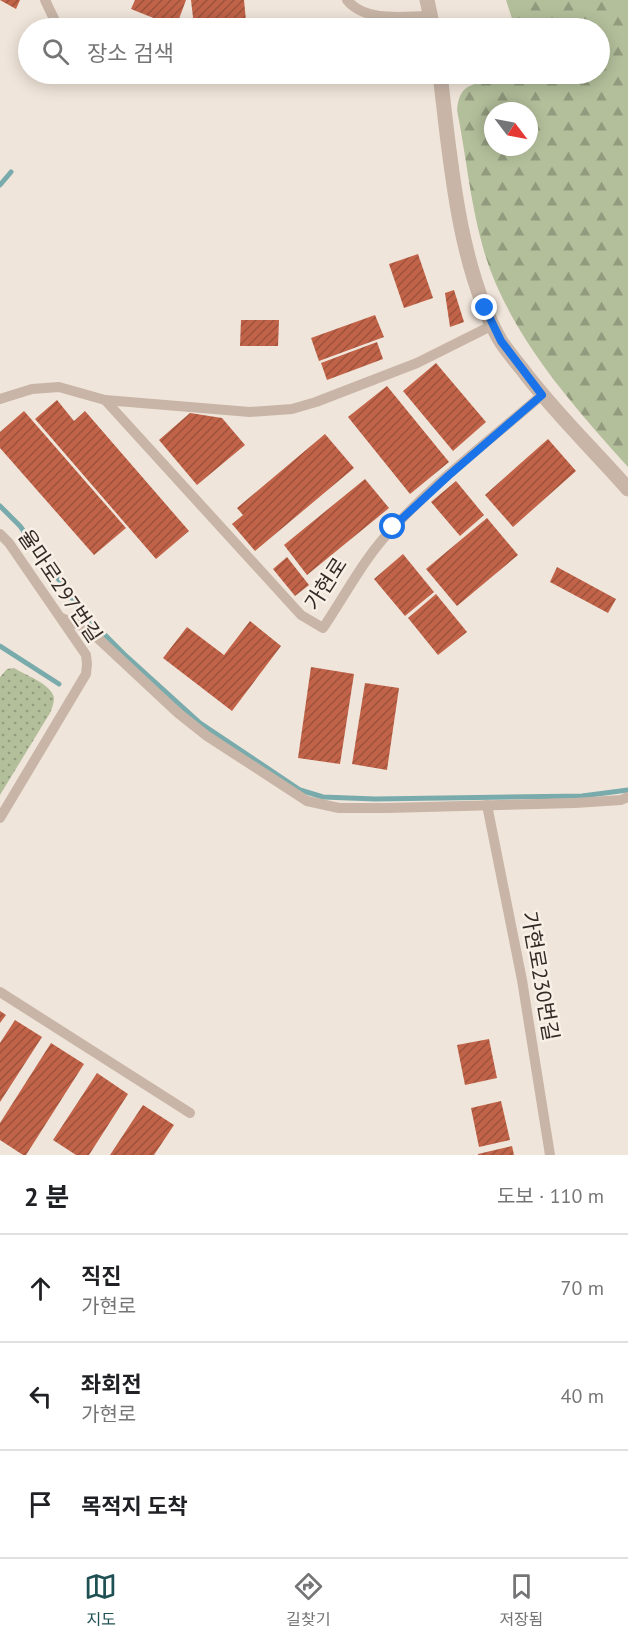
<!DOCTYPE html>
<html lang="ko">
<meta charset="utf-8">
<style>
:root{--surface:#fff;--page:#f6f6f6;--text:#202124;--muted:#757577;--line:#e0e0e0;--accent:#1f5154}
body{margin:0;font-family:"PT Sans","Noto Sans KR",sans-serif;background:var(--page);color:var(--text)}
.compass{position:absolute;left:484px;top:102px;width:54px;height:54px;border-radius:50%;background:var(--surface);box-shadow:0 3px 15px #0003;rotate:122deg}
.stop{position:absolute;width:18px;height:18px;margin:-14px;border:4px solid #1a73e8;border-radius:50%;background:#fff}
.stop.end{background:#1a73e8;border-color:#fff;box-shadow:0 2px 6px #0008}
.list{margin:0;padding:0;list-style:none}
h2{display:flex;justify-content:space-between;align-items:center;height:78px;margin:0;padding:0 24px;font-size:26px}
h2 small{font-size:20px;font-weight:400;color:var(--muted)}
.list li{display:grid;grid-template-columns:39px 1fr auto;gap:18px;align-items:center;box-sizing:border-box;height:108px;padding:0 24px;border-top:2px solid var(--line)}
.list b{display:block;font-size:22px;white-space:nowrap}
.list p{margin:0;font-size:20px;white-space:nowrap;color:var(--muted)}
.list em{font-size:20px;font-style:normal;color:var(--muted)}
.icon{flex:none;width:33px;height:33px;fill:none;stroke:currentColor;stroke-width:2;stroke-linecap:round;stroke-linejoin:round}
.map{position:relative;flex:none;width:628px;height:1155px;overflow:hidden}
.search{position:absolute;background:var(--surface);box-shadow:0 3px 15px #0003;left:18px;right:18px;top:18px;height:66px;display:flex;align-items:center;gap:15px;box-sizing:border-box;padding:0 21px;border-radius:33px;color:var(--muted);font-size:22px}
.sheet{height:402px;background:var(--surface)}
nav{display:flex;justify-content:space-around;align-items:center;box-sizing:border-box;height:84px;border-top:2px solid var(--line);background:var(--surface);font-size:16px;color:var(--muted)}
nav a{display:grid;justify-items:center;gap:3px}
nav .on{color:var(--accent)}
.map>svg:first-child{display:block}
.grass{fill:url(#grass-dots)}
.forest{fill:url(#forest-firs);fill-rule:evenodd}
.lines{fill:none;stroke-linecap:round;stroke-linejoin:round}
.stream{stroke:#7aabac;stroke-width:5}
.building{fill:url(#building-hatch)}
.service{stroke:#c8b5a7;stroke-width:10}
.tertiary{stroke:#c8b5a7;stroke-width:15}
.route{stroke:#1a73e8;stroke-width:8}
.labels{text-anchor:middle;stroke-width:5;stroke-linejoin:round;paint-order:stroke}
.street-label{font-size:21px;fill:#342b27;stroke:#f8f0e6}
</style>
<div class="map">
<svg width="628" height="1155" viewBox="0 0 628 1155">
<defs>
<pattern id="grass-dots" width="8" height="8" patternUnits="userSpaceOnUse" patternTransform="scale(1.5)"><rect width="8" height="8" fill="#b3bf9b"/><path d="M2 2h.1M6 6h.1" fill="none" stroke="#929b7e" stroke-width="1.8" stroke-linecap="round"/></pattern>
<pattern id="forest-firs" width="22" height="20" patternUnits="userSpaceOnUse" patternTransform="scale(1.5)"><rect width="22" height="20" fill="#b3bf9b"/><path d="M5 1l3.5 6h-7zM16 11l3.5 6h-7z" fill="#929b7e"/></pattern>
<pattern id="building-hatch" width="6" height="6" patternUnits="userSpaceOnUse" patternTransform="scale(1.5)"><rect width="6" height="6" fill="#c16348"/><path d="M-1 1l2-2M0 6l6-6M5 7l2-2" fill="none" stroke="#9e523c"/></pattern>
</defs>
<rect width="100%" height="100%" fill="#f0e5da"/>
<path class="grass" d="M 14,668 C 25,675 52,684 54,698 C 54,703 52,708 50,713 L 0,795 L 0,677 L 7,669 Z"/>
<path class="forest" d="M 506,0 L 628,0 L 628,467 C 570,402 505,330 482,244 C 470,200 466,155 457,110 C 460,77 480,88 500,74 L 600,74 L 600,28 L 515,28 ZM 493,111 L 529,111 L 529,147 L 493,147 Z"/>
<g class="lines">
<g class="stream">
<polyline points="0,185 11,172"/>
<polyline points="0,506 20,526 83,613 124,654 200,723 300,790 323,797 375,799 582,796 628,790"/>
<polyline points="0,646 59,684"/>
</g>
</g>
<g class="building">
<polygon points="0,0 20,0 16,9"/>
<polygon points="135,0 186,0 176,27 131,9"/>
<polygon points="191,0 244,0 246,21 194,26"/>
<polygon points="42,74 61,74 59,80"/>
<polygon points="418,254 433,298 404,308 389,264"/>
<polygon points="454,290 464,322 450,327 445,293"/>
<polygon points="375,315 384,337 319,361 311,338"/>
<polygon points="241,320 279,320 278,346 240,346"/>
<polygon points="377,342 383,359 327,380 321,363"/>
<polygon points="436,363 486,422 453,451 403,391"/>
<polygon points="387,386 449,462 410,494 348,417"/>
<polygon points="57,400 74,421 85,411 189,531 156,559 35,419"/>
<polygon points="24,411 126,528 94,555 0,448 0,432"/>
<polygon points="190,413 222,418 245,445 197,485 159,440"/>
<polygon points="325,434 354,468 255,551 232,524 243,515 237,508"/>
<polygon points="548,439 576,471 513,527 485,495"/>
<polygon points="365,479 389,508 307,575 284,545"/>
<polygon points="456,481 484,515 460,536 431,502"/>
<polygon points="487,518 518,555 457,606 426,569"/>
<polygon points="403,554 434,592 405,616 374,579"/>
<polygon points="287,557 309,585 295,596 273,569"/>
<polygon points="557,567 616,599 608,613 550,582"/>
<polygon points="436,594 467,632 438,655 408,618"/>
<polygon points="250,621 281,646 232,711 163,658 187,627 224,655"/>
<polygon points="311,667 354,674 340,764 298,758"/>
<polygon points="365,683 399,688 387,770 352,764"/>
<polygon points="0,1011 6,1015 0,1023"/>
<polygon points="15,1020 42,1037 0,1102 0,1043"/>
<polygon points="489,1039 497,1078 465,1085 457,1045"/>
<polygon points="51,1043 84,1064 26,1155 23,1155 0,1140 0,1123"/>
<polygon points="97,1073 128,1094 89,1155 76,1155 53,1140"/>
<polygon points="501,1101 510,1140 479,1147 471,1108"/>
<polygon points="143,1105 174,1125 154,1155 110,1155"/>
<polygon points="512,1146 514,1155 478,1155 478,1154"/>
</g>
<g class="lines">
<g class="service">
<polyline points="45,0 57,25"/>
<path d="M 347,0 C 366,23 404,16 431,16"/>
<polyline points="0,399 32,389 59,387 105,400 250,412 292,409 316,402 417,363 493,325"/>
<path d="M 105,400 L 301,615 L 323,628 C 346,594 365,556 394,527 C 439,479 492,438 542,395"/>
<polyline points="0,534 9,543 86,655 87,664 86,674 0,818"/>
<polyline points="62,618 88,629 178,713 207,736 307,801 339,808 387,808 575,803 621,800 628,797"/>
<polyline points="487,805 522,980 550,1155"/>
<polyline points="0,992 190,1113"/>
</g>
<g class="tertiary">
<polyline points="427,0 433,28"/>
<path d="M 440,74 C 450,157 458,266 500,340 C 506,350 515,360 522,369 C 554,412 593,449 628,489"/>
</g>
</g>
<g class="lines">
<polyline class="route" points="393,527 448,476 542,395 501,341 485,308"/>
</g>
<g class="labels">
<g class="street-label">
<text transform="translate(326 584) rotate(-57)" y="7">가현로</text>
<text transform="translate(60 586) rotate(56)" y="7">율마로297번길</text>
<text transform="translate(540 976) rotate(80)" y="7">가현로230번길</text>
</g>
</g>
</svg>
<svg class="compass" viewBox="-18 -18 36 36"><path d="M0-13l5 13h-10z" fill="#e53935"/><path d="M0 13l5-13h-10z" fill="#757577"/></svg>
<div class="stop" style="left:393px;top:527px"></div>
<div class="stop end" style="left:485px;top:308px"></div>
<div class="search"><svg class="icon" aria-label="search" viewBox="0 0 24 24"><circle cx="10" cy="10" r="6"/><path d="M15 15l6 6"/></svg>장소 검색</div>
</div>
<section class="sheet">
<h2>2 분<small>도보 · 110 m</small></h2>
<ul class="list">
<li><svg class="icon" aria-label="ahead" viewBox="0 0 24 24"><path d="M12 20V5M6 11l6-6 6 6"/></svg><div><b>직진</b><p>가현로</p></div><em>70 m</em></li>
<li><svg class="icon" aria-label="left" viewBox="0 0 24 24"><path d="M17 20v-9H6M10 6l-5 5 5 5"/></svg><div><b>좌회전</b><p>가현로</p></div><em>40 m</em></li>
<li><svg class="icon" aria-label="arrive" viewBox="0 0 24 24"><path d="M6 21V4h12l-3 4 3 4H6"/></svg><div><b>목적지 도착</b></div></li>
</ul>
</section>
<nav>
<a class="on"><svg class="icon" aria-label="map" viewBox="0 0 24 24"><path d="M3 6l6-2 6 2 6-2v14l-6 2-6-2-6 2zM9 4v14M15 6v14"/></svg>지도</a>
<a><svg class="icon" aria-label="directions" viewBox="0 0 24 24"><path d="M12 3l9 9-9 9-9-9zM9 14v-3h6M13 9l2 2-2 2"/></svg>길찾기</a>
<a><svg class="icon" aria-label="saved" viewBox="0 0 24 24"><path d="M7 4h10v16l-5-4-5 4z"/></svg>저장됨</a>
</nav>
